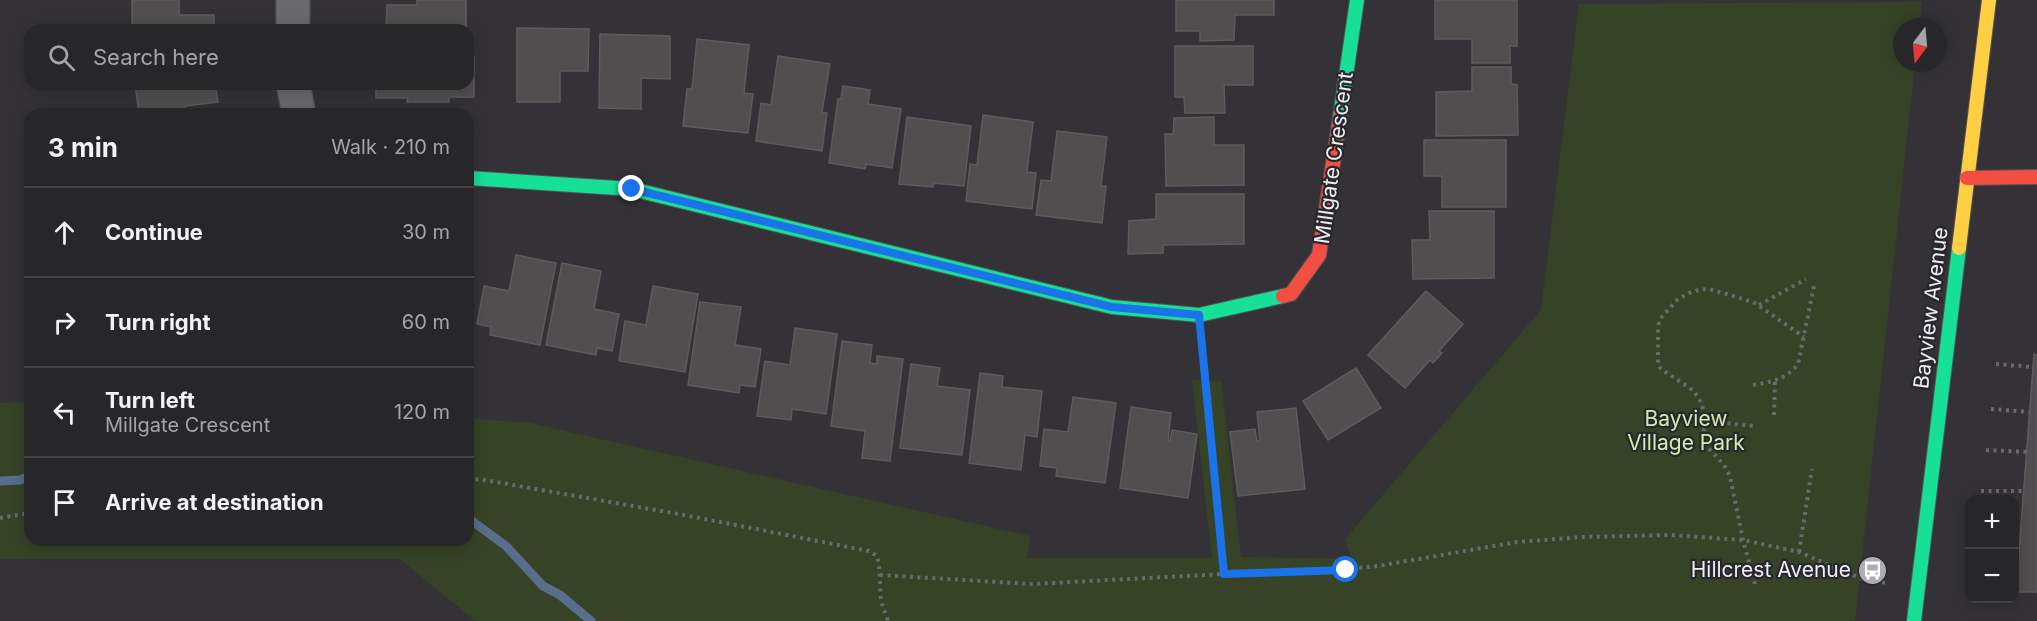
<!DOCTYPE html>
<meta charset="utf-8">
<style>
:root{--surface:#272628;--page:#2f2e30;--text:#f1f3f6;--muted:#a4a5a8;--line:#434345}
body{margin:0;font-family:Inter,sans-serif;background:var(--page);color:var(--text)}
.controls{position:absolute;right:18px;bottom:18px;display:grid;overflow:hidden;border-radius:12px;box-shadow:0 3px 15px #0003}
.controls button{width:54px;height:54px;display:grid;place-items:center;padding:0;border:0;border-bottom:2px solid var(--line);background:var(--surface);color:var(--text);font:30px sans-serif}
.compass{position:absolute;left:1893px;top:18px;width:54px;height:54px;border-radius:50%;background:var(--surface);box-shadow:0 3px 15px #0003;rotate:196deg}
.stop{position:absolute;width:18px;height:18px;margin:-14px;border:4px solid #1a73e8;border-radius:50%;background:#fff}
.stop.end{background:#1a73e8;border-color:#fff;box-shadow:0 2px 6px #0008}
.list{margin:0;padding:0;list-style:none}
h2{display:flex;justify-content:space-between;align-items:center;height:78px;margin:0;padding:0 24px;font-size:26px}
h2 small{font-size:20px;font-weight:400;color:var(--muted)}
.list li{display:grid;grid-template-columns:39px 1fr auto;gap:18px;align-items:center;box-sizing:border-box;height:90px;padding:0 24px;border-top:2px solid var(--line)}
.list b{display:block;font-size:22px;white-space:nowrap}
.list p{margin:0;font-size:20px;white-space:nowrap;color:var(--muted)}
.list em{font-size:20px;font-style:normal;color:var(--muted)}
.icon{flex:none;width:33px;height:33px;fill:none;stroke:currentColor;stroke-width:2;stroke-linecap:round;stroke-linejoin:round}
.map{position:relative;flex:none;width:2037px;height:621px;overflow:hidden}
.search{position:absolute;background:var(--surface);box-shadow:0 3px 15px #0003;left:24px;top:24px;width:450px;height:66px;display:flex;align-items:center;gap:15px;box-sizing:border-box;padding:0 21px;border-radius:18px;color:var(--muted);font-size:22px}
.panel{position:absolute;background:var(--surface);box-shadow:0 3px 15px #0003;left:24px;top:108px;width:450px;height:438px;border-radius:18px}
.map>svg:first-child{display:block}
.green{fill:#374327}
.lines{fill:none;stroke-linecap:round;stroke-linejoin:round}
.stream{stroke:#586e8c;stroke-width:9}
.building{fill:#504e4f;stroke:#5e5b5e;stroke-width:1.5}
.street-casing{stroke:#525153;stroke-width:35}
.fast-casing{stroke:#525153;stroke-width:16}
.slow-casing{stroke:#525153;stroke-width:16}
.jam-casing{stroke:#525153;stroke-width:16}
.path{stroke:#6a696b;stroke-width:4;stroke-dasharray:3 4.5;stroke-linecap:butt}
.street{stroke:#69686a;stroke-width:33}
.fast{stroke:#16e098;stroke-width:14}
.slow{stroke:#ffcf43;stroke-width:14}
.jam{stroke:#f24e42;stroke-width:14}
.route{stroke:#1a73e8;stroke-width:8}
.labels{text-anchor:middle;stroke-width:4.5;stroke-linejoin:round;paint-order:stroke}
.street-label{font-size:21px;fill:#eeedf2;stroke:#29272e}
.park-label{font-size:21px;fill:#d1edad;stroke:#29272e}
.poi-label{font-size:21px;fill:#eeedf2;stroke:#29272e;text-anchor:end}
</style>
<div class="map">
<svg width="2037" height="621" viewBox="0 0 2037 621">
<rect width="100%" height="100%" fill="#343236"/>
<polygon class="green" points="1922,2 1919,27 1902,27 1902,63 1915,63 1855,621 475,621 400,559 0,559 0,403 30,402 30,540 468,540 468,418 530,423 1030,536 1027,558 1212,558 1192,380 1221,381 1241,557 1352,559 1345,539 1541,310 1579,4"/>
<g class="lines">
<g class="stream">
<polyline points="0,481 20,480 30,476"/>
<polyline points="468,518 506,546 543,586 560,595 591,621"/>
</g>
</g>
<g class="building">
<polygon points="132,0 179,0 179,15 214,15 214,30 132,30"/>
<polygon points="417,0 466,0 466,30 386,30 387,5 417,5"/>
<polygon points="1176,0 1274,0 1274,15 1235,15 1234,40 1200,41 1200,31 1176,31"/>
<polygon points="1435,0 1517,0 1517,46 1510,46 1510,63 1472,63 1472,39 1435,39"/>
<polygon points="517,28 589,29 588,71 560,71 560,102 517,102"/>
<polygon points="600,34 670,36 670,79 641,78 641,109 599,108"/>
<polygon points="697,39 749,45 744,93 753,94 748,133 683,126 687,89 692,89"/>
<polygon points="1175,46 1253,46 1253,85 1224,85 1225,113 1185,113 1184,97 1175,97"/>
<polygon points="778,56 830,64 822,112 827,113 822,151 756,141 761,103 771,105"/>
<polygon points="468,57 474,57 474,97 449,97 449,102 407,102 408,98 376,98 376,84 468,84"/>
<polygon points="1472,67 1511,67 1511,84 1517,85 1518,135 1436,136 1436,92 1472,91"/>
<polygon points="135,84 215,84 218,102 185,106 186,114 139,114"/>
<polygon points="843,86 870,90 868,104 901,109 892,168 866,164 865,169 829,163 838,99 841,99"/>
<polygon points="983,115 1033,122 1027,172 1036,173 1032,209 966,201 970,164 977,165"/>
<polygon points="907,117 971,126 964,186 934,183 933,187 899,184"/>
<polygon points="1214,117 1214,145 1244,145 1244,185 1166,186 1165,134 1173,134 1174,118"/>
<polygon points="1057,131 1107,137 1101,186 1106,186 1102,223 1036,215 1041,180 1051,181"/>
<polygon points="1424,140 1506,140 1506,207 1442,207 1442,176 1424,176"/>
<polygon points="1156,194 1244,194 1244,244 1163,245 1163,253 1128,254 1129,221 1156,219"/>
<polygon points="1429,211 1494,211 1494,278 1413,279 1412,240 1430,240"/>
<polygon points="516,255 556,263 540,345 490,335 491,327 477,324 484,286 509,291"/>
<polygon points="562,263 601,271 594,309 619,314 612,351 597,348 596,355 546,345"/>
<polygon points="653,286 698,294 685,372 619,361 625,321 646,325"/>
<polygon points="1426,291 1463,324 1439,351 1442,353 1433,363 1430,360 1405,388 1368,355"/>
<polygon points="700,302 741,307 735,345 761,349 755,387 740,385 739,393 688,385"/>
<polygon points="795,328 837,334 826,414 792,409 791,420 757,416 765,361 790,365"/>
<polygon points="842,341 872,345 870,363 877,364 877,356 903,359 890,461 862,458 865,431 831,426"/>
<polygon points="2034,354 2037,355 2037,592 2016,592"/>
<polygon points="911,364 940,368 937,386 970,390 962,455 900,448"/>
<polygon points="1356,368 1381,408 1328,440 1303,401"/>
<polygon points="980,373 1003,376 1002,387 1042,391 1037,437 1025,435 1021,470 969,463"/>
<polygon points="1073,397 1116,403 1105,483 1056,476 1057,468 1040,466 1044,429 1068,432"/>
<polygon points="1131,407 1171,413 1168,441 1170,441 1172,430 1197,434 1188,498 1120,488"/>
<polygon points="1296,408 1305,489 1238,496 1230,432 1255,429 1257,441 1260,441 1257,412"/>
</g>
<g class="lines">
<defs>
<g id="street">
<polyline points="293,30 293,0"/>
<polyline points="293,84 299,114"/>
</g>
<g id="fast">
<polyline points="1340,117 1357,0"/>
<polyline points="468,178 632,189 1112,307 1199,315 1283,296"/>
<polyline points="1914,621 1959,248"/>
</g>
<polyline id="slow" points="1959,248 1989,0"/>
<g id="jam">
<polyline points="1967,178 2037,177"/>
<polyline points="1283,296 1291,294 1319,255 1340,117"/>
</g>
</defs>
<use href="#street" class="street-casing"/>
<use href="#fast" class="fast-casing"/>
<use href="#slow" class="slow-casing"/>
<use href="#jam" class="jam-casing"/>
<g class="path">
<polyline points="1759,305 1806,279"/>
<polyline points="1202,345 1224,574"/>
<polyline points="1996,364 2033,367"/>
<path d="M 1753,385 C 1771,382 1787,379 1798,364 L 1814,286"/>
<polyline points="1991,409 2029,412"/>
<polyline points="1774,415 1775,381"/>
<polyline points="1705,421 1755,426"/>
<polyline points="1986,450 2027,452"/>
<polyline points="468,481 479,479 684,515 869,551 877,556 879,564 881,601 888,621"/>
<polyline points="1981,491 2024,491"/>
<polyline points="0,518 30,513"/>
<polyline points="2014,535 2020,536"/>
<polyline points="1799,552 1812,469"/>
<polyline points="2014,574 2017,574"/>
<polyline points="880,575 1032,584 1224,574 1309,573 1378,566 1517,542 1582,537 1671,535 1743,540 1799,552 1862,579 1886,583"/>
<polyline points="1755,584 1743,540 1730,476 1724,465 1704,443 1703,436 1705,421 1702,404 1694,391 1661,369 1658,364 1658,326 1660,319 1677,300 1689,293 1701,289 1713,290 1753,302 1804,337"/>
</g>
<use href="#street" class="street"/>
<use href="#fast" class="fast"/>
<use href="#slow" class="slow"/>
<use href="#jam" class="jam"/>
</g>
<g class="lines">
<polyline class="route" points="632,189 1112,307 1199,315 1224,574 1346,570"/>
</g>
<defs>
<symbol id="bus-disc" viewBox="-11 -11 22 22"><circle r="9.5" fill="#adacb0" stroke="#29272e"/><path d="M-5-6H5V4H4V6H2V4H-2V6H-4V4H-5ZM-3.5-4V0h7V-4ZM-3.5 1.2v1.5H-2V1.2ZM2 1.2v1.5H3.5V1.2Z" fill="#fff"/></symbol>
</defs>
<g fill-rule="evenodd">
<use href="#bus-disc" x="1856" y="554" width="33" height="33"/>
</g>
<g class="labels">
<g class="street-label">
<text transform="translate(1334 158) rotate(-82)" y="7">Millgate Crescent</text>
<text transform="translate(1931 308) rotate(-83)" y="7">Bayview Avenue</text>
</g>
<g class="park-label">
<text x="1686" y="426">Bayview<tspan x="1686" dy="24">Village Park</tspan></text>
</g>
<g class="poi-label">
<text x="1851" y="577">Hillcrest Avenue</text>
</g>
</g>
</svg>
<div class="controls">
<button>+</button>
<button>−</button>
</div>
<svg class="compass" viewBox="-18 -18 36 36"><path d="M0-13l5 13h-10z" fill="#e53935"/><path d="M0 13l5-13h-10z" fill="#a4a5a8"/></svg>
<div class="stop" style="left:1346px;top:570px"></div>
<div class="stop end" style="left:632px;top:189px"></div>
<div class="search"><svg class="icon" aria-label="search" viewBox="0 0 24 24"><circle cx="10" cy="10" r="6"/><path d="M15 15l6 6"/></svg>Search here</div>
<section class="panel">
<h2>3 min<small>Walk · 210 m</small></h2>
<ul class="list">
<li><svg class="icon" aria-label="ahead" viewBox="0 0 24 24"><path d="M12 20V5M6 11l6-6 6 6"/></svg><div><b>Continue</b></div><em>30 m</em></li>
<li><svg class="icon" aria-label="right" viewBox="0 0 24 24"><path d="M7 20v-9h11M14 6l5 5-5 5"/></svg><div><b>Turn right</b></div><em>60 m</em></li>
<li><svg class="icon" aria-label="left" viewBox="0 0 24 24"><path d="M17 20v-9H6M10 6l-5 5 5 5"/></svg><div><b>Turn left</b><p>Millgate Crescent</p></div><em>120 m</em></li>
<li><svg class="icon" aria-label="arrive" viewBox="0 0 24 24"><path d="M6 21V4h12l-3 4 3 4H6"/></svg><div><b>Arrive at destination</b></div></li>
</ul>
</section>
</div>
